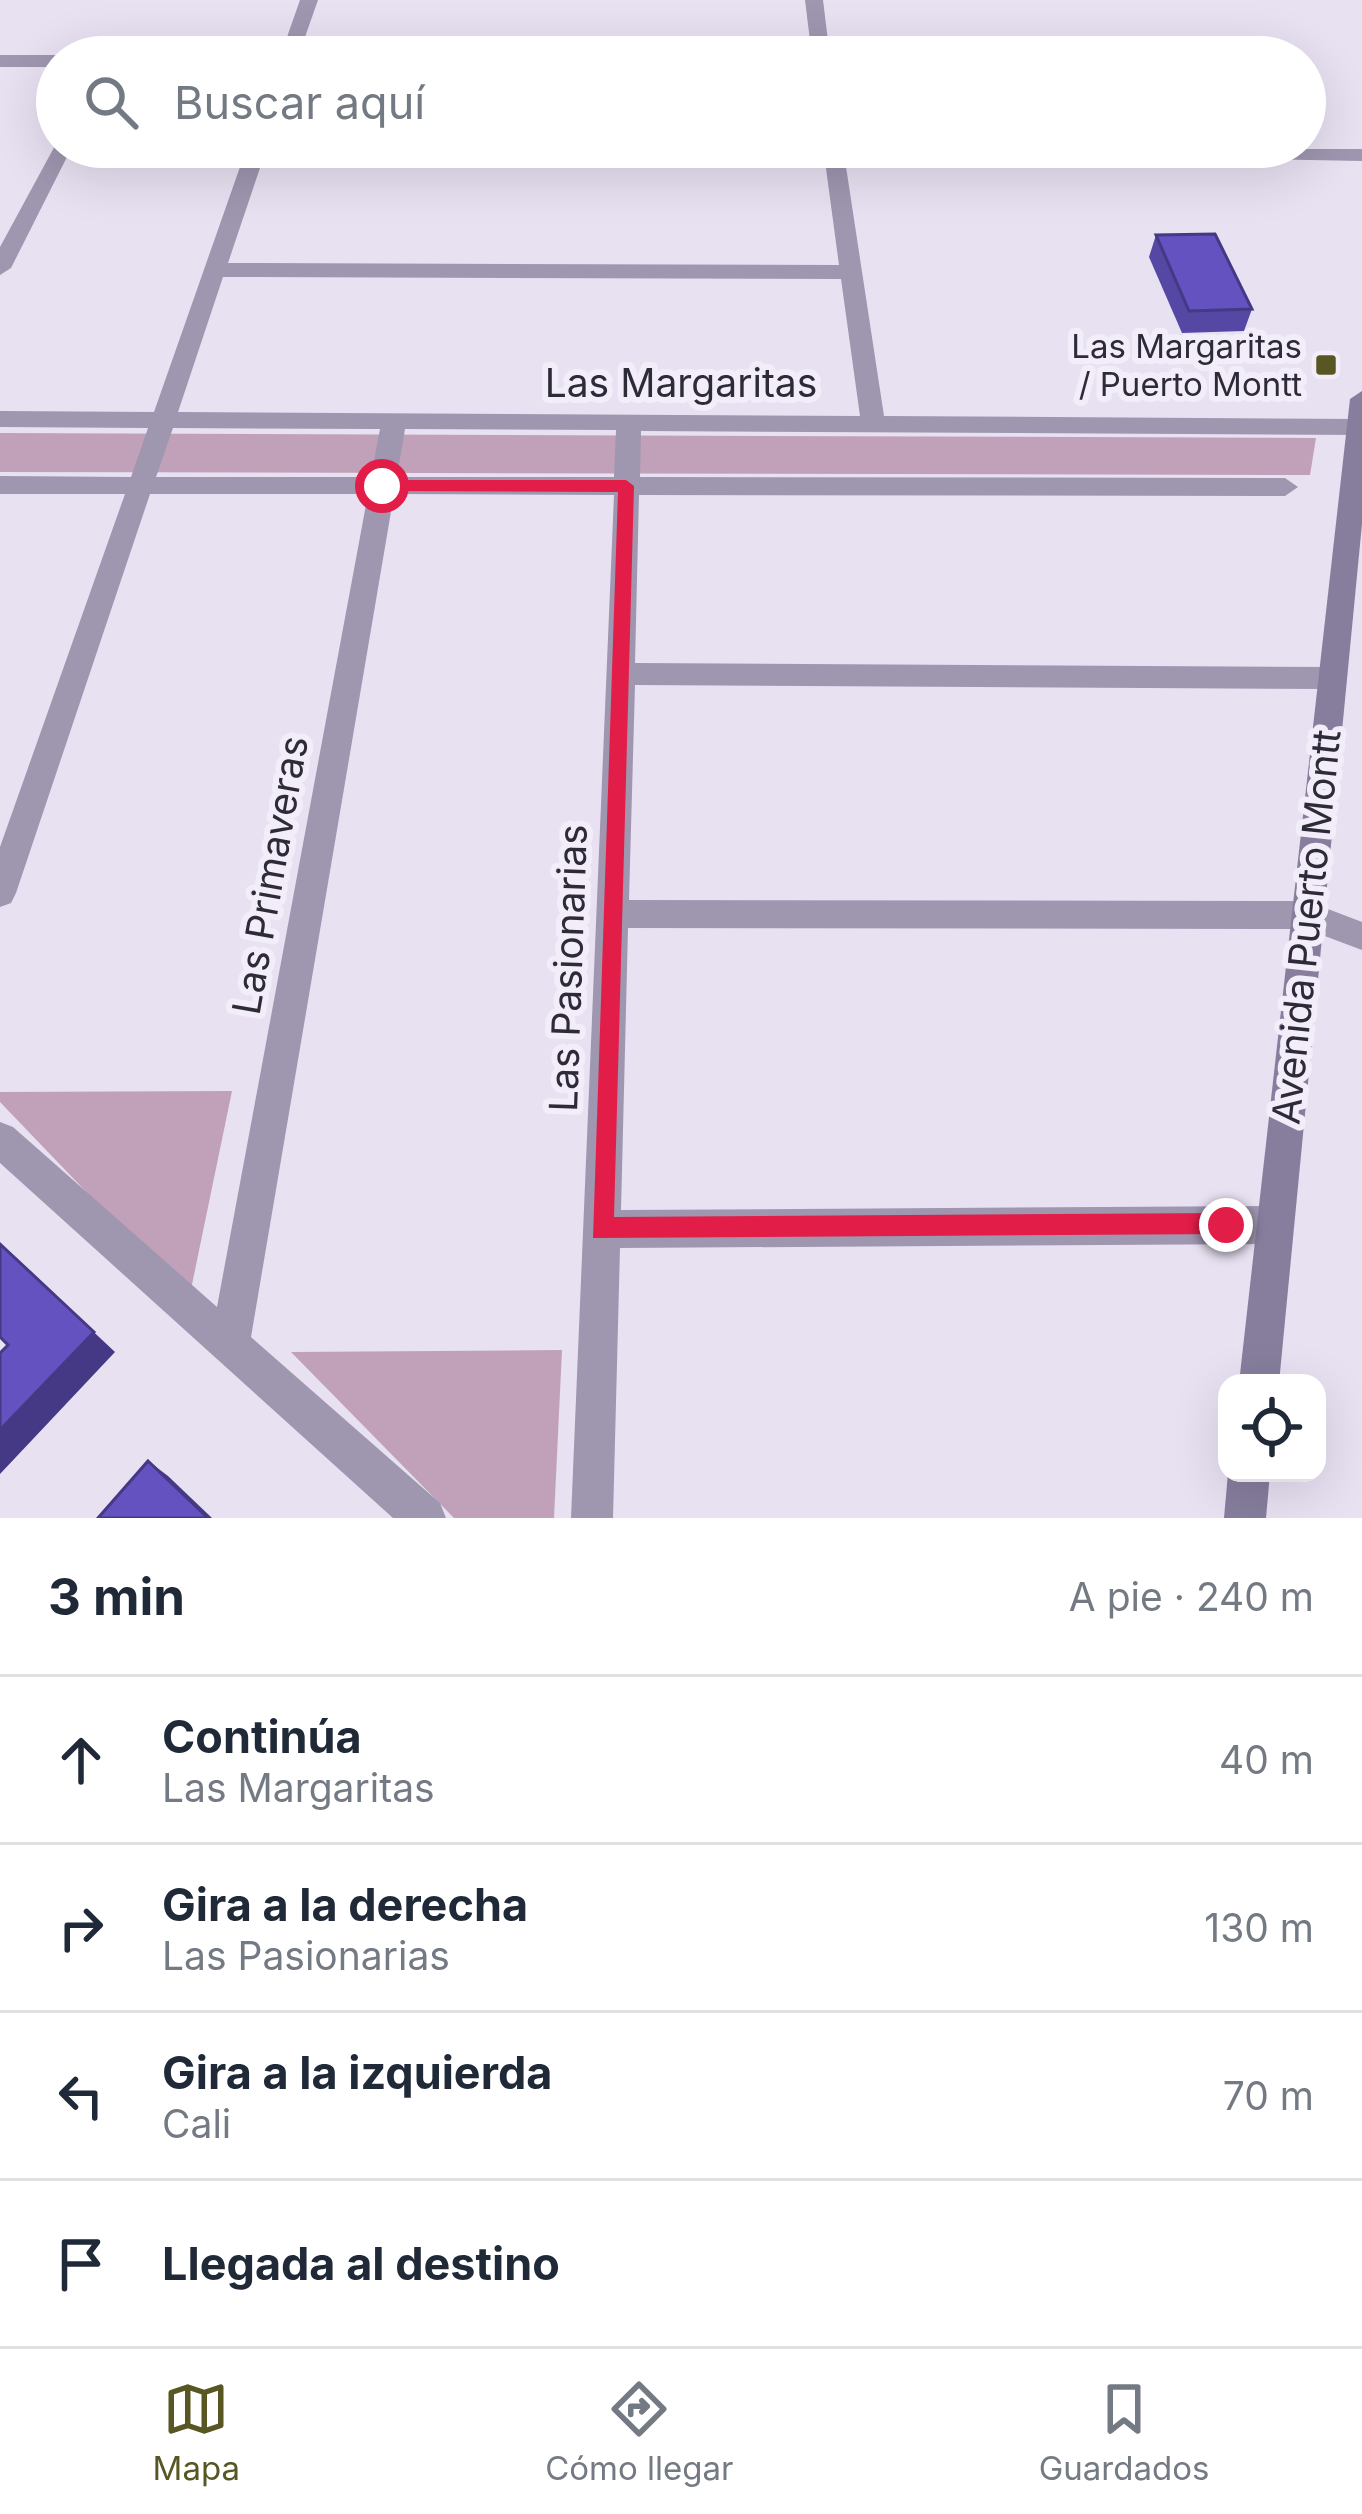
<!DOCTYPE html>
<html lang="es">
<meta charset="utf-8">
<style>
:root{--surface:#fff;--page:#f2f2f3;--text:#1f2937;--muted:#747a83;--line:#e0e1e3;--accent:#585723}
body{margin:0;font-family:Inter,sans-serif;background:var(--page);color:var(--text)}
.controls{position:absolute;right:36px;bottom:36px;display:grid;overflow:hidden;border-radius:24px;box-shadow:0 12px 48px #0002}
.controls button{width:108px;height:108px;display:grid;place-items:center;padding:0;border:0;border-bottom:3px solid var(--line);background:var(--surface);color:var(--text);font:60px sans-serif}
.stop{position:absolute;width:36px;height:36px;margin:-27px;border:9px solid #e11d48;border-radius:50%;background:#fff}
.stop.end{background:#e11d48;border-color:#fff;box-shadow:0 3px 12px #0008}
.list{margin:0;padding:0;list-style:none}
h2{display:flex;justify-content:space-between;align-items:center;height:156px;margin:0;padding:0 48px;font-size:51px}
h2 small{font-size:39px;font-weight:400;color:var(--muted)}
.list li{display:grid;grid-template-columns:78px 1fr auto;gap:36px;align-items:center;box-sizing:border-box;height:168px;padding:0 48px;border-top:3px solid var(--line)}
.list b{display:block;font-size:45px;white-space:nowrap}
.list p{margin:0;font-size:39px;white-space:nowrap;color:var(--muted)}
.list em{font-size:39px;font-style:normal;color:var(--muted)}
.icon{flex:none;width:66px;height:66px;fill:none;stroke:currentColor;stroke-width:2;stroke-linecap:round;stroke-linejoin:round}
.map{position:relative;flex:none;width:1362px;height:1518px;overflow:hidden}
.search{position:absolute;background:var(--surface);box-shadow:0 12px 48px #0002;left:36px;right:36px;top:36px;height:132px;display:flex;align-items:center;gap:30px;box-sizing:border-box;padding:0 42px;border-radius:66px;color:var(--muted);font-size:45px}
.sheet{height:828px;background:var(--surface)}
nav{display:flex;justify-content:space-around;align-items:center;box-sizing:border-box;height:168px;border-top:3px solid var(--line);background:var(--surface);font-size:33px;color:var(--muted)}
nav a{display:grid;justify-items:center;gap:6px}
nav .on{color:var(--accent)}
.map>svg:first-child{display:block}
.green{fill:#c1a1b9}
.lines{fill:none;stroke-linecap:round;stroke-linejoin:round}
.street{fill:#9f96b0;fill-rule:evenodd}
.secondary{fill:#877e9e;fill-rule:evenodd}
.wall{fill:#5547a4}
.shaded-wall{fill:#453986}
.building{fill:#6352bf;stroke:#453986;stroke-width:3}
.route{fill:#e11d48}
.poi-dot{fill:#585723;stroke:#f3edfa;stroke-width:4.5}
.labels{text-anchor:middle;stroke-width:12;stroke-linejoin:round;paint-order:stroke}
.far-poi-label{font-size:33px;fill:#2e2b39;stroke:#f3edfa;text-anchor:end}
.street-label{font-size:39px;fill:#2e2b39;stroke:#f3edfa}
</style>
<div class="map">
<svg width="1362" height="1518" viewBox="0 0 1362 1518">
<rect width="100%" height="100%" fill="#e8e1f2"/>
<g class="green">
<polygon points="0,433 1316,438 1310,475 0,472"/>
<polygon points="232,1091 189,1299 0,1102 0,1092"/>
<polygon points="562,1350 554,1518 454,1518 291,1352"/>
</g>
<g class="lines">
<g class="street">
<polygon points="300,0 318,0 298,57 280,57"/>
<polygon points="805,0 823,0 830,57 812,57"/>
<polygon points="0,55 57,55 63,57 57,57 57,67 0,67"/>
<polygon points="57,142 57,147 72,147 11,268 0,275 0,247"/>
<path d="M 247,147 L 843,147 L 884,416 L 1362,419 L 1362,435 L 641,431 L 640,477 L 1285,478 L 1298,487 L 1285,496 L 639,495 L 635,663 L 1332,667 L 1346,678 L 1332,689 L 635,685 L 629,900 L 1307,901 L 1362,922 L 1362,950 L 1306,929 L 628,928 L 621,1210 L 1275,1206 L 1288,1212 L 1294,1225 L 1288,1238 L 1275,1244 L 620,1248 L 613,1518 L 571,1518 L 614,495 L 394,494 L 251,1337 L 440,1503 L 446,1518 L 393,1518 L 0,1163 L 0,1122 L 13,1127 L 217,1307 L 368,494 L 150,494 L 16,893 L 11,903 L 0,907 L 0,847 L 125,494 L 0,494 L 0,476 L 131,477 L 148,428 L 0,427 L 0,411 L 154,412 ZM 825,161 L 839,265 L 228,263 L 262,162 ZM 223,277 L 841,279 L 860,416 L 178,412 ZM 173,428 L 380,429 L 371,477 L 156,477 ZM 405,429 L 616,430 L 614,477 L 397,477 Z"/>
<polygon points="1259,149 1362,149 1362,161 1252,159 1252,151"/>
</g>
<g class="secondary">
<polygon points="1362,391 1362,524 1279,1383 1239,1383 1350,399"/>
<polygon points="1228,1473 1270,1473 1266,1518 1224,1518"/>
</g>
</g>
<polygon class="wall" points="1156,235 1252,309 1244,331 1182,333 1149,257"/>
<g class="shaded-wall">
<polygon points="0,1244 115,1352 0,1474 0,1430 94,1332"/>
<polygon points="148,1461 168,1476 212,1518 208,1518"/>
</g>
<g class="building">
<polygon points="1215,234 1252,309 1189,311 1156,235"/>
<polygon points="0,1244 94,1332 0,1430 0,1353 8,1345 0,1337"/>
<polygon points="148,1461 208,1518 98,1518"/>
</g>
<polygon class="route" points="626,480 634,486 614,1217 1226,1213 1235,1217 1235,1234 593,1238 618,492 382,491 374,486 382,480"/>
<rect class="poi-dot" x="1314" y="353" width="24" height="24" rx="6"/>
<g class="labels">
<g class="far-poi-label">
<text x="1302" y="358">Las Margaritas<tspan x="1302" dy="38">/ Puerto Montt</tspan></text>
</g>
<g class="street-label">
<text x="681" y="397">Las Margaritas</text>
<text transform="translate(270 875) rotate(-80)" y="14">Las Primaveras</text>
<text transform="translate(1306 927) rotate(-84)" y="14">Avenida Puerto Montt</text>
<text transform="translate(568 968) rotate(-88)" y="14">Las Pasionarias</text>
</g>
</g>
</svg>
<div class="controls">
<button><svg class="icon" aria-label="locate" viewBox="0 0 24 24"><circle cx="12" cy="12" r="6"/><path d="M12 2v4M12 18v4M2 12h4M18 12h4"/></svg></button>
</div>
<div class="stop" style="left:382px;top:486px"></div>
<div class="stop end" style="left:1226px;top:1225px"></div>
<div class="search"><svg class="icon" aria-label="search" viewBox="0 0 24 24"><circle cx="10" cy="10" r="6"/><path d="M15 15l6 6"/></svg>Buscar aquí</div>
</div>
<section class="sheet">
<h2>3 min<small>A pie · 240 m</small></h2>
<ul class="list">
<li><svg class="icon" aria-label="ahead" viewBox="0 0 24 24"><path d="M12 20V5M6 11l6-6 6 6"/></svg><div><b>Continúa</b><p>Las Margaritas</p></div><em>40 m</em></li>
<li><svg class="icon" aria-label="right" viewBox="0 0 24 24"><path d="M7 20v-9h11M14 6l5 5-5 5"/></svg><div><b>Gira a la derecha</b><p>Las Pasionarias</p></div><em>130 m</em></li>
<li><svg class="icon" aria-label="left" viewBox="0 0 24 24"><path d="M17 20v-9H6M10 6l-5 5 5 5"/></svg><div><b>Gira a la izquierda</b><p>Cali</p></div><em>70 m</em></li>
<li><svg class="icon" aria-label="arrive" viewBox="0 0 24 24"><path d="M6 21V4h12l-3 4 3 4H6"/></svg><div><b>Llegada al destino</b></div></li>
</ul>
</section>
<nav>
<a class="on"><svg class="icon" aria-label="map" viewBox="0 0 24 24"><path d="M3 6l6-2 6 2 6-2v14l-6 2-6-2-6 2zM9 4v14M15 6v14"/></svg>Mapa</a>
<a><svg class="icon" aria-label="directions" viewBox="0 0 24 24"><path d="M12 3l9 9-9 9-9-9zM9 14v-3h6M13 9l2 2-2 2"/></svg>Cómo llegar</a>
<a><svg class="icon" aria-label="saved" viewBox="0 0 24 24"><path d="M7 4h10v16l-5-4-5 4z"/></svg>Guardados</a>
</nav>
